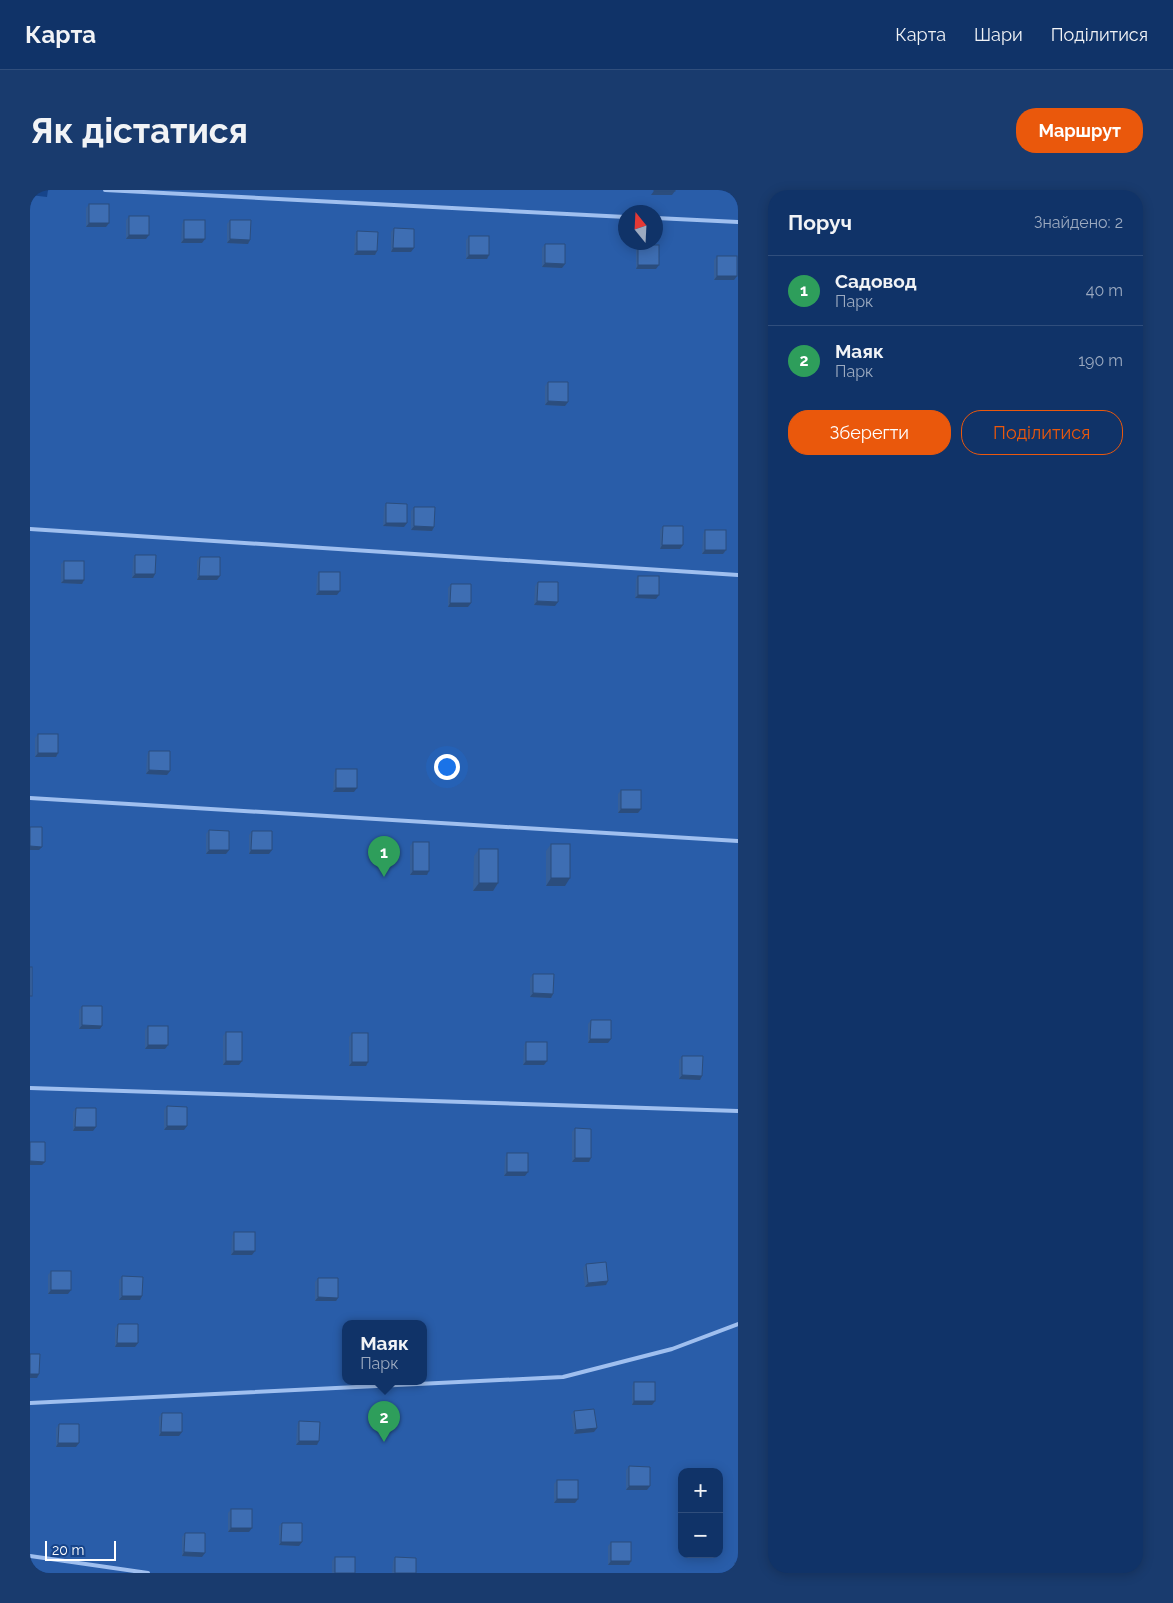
<!DOCTYPE html>
<html lang="uk">
<meta charset="utf-8">
<style>
:root{--surface:#103368;--page:#193b6e;--text:#f1f3f6;--muted:#9caac0;--line:#304e7c;--accent:#ea580c}
body{margin:0;font-family:Raleway,sans-serif;background:var(--page);color:var(--text)}
.controls{position:absolute;right:15px;bottom:15px;display:grid;overflow:hidden;border-radius:10px;box-shadow:0 2px 12px #0003}
.controls button{width:45px;height:45px;display:grid;place-items:center;padding:0;border:0;border-bottom:1px solid var(--line);background:var(--surface);color:var(--text);font:25px sans-serif}
.compass{position:absolute;left:588px;top:15px;width:45px;height:45px;border-radius:50%;background:var(--surface);box-shadow:0 2px 12px #0003;rotate:342deg}
.scale{position:absolute;left:15px;bottom:12px;width:71px;box-sizing:border-box;padding-left:5px;border:2px solid #fff;border-top:0;font-size:14px;line-height:18px;white-space:nowrap;color:#fff;-webkit-text-stroke:4px #16448a;paint-order:stroke}
.you{position:absolute;left:416px;top:576px;width:18px;height:18px;margin:-12px;border:4px solid #fff;border-radius:50%;background:#1a73e8;box-shadow:0 0 0 8px #1a73e833}
.badge{display:grid;place-items:center;width:32px;height:32px;border-radius:50%;background:var(--accent);color:#fff;font-size:16px;font-weight:700}
.pin{position:absolute;translate:-50% -41px;filter:drop-shadow(0 1px 2px #0008)}
.pin::after{content:'';position:absolute;top:26px;width:18px;height:15px;background:inherit;clip-path:polygon(0 0,100% 0,50% 100%)}
.popup{position:absolute;left:312px;top:1130px;width:85px;height:65px;box-sizing:border-box;display:grid;place-content:center;border-radius:10px;background:var(--surface);filter:drop-shadow(0 1px 4px #0005);font-size:16px;white-space:nowrap;color:var(--muted)}
.popup b{font-size:19px;color:var(--text)}
.popup::after{content:'';position:absolute;left:50%;top:100%;margin-left:-10px;border:10px solid transparent;border-top-color:var(--surface)}
.list{margin:0;padding:0;list-style:none}
h2{display:flex;justify-content:space-between;align-items:center;height:65px;margin:0;padding:0 20px;font-size:21px}
h2 small{font-size:16px;font-weight:400;color:var(--muted)}
.list li{display:grid;grid-template-columns:32px 1fr auto;gap:15px;align-items:center;box-sizing:border-box;height:70px;padding:0 20px;border-top:1px solid var(--line)}
.list b{display:block;font-size:19px;white-space:nowrap}
.list p{margin:0;font-size:16px;white-space:nowrap;color:var(--muted)}
.list em{font-size:16px;font-style:normal;color:var(--muted)}
.actions{display:flex;gap:10px;padding:15px 20px}
.actions a{flex:1;padding:11px 0;border:1px solid var(--accent);border-radius:20px;text-align:center;font-size:18px;color:var(--accent)}
.actions .main{background:var(--accent);color:#fff}
.map{position:relative;flex:none;width:708px;height:1383px;overflow:hidden;border-radius:20px}
header{display:flex;align-items:center;gap:30px;box-sizing:border-box;height:70px;padding:0 25px;background:var(--surface);border-bottom:1px solid var(--line)}
header strong{font-size:24px}
nav{display:flex;gap:28px;margin-inline-start:auto;font-size:18px}
.intro{display:flex;align-items:center;justify-content:space-between;box-sizing:border-box;height:120px;padding:0 30px}
h1{margin:0;font-size:35px}
.button{padding:12px 22px;border-radius:20px;background:var(--accent);color:#fff;font-size:18px;font-weight:700}
main{display:flex;gap:30px;padding:0 30px}
aside{flex:1;background:var(--surface);border-radius:20px;box-shadow:0 2px 12px #0003}
.map>svg:first-child{display:block}
.green{fill:#295da9;fill-rule:evenodd}
.lines{fill:none;stroke-linecap:round;stroke-linejoin:round}
.lane{stroke:#9fbfef;stroke-width:4}
.wall{fill:#355f9a}
.shaded-wall{fill:#2b4d7d}
.building{fill:#3e6eb3;stroke:#2b4d7d}
</style>
<header>
<strong>Карта</strong>
<nav><a>Карта</a><a>Шари</a><a>Поділитися</a></nav>
</header>
<div class="intro"><h1>Як дістатися</h1><a class="button">Маршрут</a></div>
<main>
<div class="map">
<svg width="708" height="1383" viewBox="0 0 708 1383">
<rect width="100%" height="100%" fill="#16448a"/>
<path class="green" d="M 18,0 L 708,0 L 708,1383 L 0,1383 L 0,5 L 17,7 ZM 596,22 L 626,22 L 626,52 L 596,52 ZM 315,1133 L 393,1133 L 393,1191 L 315,1191 ZM 652,1282 L 689,1282 L 689,1364 L 652,1364 Z"/>
<g class="lines">
<g class="lane">
<polyline points="75,0 596,27"/>
<polyline points="626,28 708,32"/>
<polyline points="0,339 708,385"/>
<polyline points="0,608 708,651"/>
<polyline points="0,898 708,921"/>
<polyline points="0,1213 533,1187 642,1159 708,1134"/>
<polyline points="0,1366 118,1383"/>
</g>
</g>
<g class="wall">
<polygon points="59,14 79,33 76,37 56,37 56,18"/>
<polygon points="99,26 116,49 96,49 96,30"/>
<polygon points="154,30 172,53 151,53 152,34"/>
<polygon points="200,30 218,54 197,53 197,34"/>
<polygon points="364,38 381,62 361,62 361,42"/>
<polygon points="327,41 347,61 345,65 324,65 325,45"/>
<polygon points="439,46 459,65 457,69 436,69 436,50"/>
<polygon points="515,54 535,74 532,78 512,77 512,58"/>
<polygon points="608,55 626,79 606,79 606,59"/>
<polygon points="687,66 704,90 684,90 684,70"/>
<polygon points="518,192 538,212 535,216 515,215 515,196"/>
<polygon points="356,313 377,333 374,337 353,336 354,317"/>
<polygon points="384,317 404,337 402,341 381,340 381,321"/>
<polygon points="633,336 653,355 650,359 630,359 630,340"/>
<polygon points="675,340 696,360 693,364 672,364 673,344"/>
<polygon points="105,365 125,384 123,388 102,388 103,369"/>
<polygon points="170,367 190,386 187,390 167,390 167,371"/>
<polygon points="34,371 54,390 52,394 31,393 31,374"/>
<polygon points="289,382 307,405 286,405 287,386"/>
<polygon points="608,386 626,409 605,408 606,389"/>
<polygon points="508,392 525,416 504,415 505,396"/>
<polygon points="421,394 441,413 438,417 418,417 418,398"/>
<polygon points="8,544 28,563 26,567 5,567 5,548"/>
<polygon points="119,561 140,581 137,585 116,584 117,565"/>
<polygon points="306,579 324,602 303,602 304,583"/>
<polygon points="591,600 611,619 608,623 588,623 588,604"/>
<polygon points="179,640 199,660 196,664 176,664 176,644"/>
<polygon points="222,641 239,664 219,664 219,645"/>
<polygon points="383,652 397,685 380,685 380,656"/>
<polygon points="521,654 535,696 516,696 516,661"/>
<polygon points="449,659 468,693 463,701 443,701 444,666"/>
<polygon points="503,784 523,804 521,808 500,807 500,788"/>
<polygon points="52,816 70,839 49,839 49,820"/>
<polygon points="561,830 578,853 558,853 558,834"/>
<polygon points="118,836 138,855 135,859 115,859 115,840"/>
<polygon points="196,842 209,875 193,875 193,846"/>
<polygon points="322,843 338,872 336,876 319,876 319,847"/>
<polygon points="496,852 517,871 514,875 493,875 494,855"/>
<polygon points="652,866 672,886 670,890 649,889 649,870"/>
<polygon points="137,916 154,940 134,940 134,920"/>
<polygon points="46,918 63,941 43,941 43,922"/>
<polygon points="545,938 559,972 542,972 542,942"/>
<polygon points="477,963 495,986 474,986 475,967"/>
<polygon points="204,1042 222,1065 201,1065 202,1046"/>
<polygon points="556,1074 578,1091 576,1095 555,1097 553,1078"/>
<polygon points="21,1081 38,1104 18,1104 18,1085"/>
<polygon points="92,1086 112,1106 110,1110 89,1110 89,1090"/>
<polygon points="288,1088 308,1108 306,1111 285,1111 285,1092"/>
<polygon points="88,1134 108,1153 105,1157 85,1157 85,1138"/>
<polygon points="604,1192 625,1211 622,1215 602,1215 602,1196"/>
<polygon points="544,1221 567,1238 564,1242 544,1244 541,1225"/>
<polygon points="132,1223 149,1246 129,1246 129,1227"/>
<polygon points="269,1231 287,1255 266,1255 267,1235"/>
<polygon points="29,1234 46,1257 26,1257 26,1238"/>
<polygon points="599,1276 620,1296 617,1300 596,1300 596,1280"/>
<polygon points="527,1290 548,1309 545,1313 524,1313 524,1294"/>
<polygon points="201,1319 219,1342 198,1342 198,1323"/>
<polygon points="252,1333 269,1356 249,1355 249,1336"/>
<polygon points="155,1343 172,1367 152,1366 152,1347"/>
<polygon points="581,1352 601,1371 599,1375 578,1375 578,1356"/>
<polygon points="305,1367 325,1383 302,1383 302,1371"/>
<polygon points="365,1367 386,1383 362,1383 363,1371"/>
<polygon points="705,1373 708,1383 702,1383 702,1377"/>
</g>
<g class="shaded-wall">
<polygon points="624,1 645,1 642,5 621,5"/>
<polygon points="59,33 79,33 76,37 56,37"/>
<polygon points="99,45 119,45 116,49 96,49"/>
<polygon points="154,49 175,49 172,53 151,53"/>
<polygon points="200,49 220,50 218,54 197,53"/>
<polygon points="363,58 384,58 381,62 361,62"/>
<polygon points="327,61 347,61 345,65 324,65"/>
<polygon points="439,65 459,65 457,69 436,69"/>
<polygon points="515,73 535,74 532,78 512,77"/>
<polygon points="608,75 629,75 626,79 606,79"/>
<polygon points="687,86 707,86 704,90 684,90"/>
<polygon points="518,211 538,212 535,216 515,215"/>
<polygon points="356,333 377,333 374,337 353,336"/>
<polygon points="384,336 404,337 402,341 381,340"/>
<polygon points="632,355 653,355 650,359 630,359"/>
<polygon points="675,360 696,360 693,364 672,364"/>
<polygon points="105,384 125,384 123,388 102,388"/>
<polygon points="169,386 190,386 187,390 167,390"/>
<polygon points="34,390 54,390 52,394 31,393"/>
<polygon points="289,401 310,401 307,405 286,405"/>
<polygon points="608,405 629,405 626,409 605,408"/>
<polygon points="507,411 528,412 525,416 504,415"/>
<polygon points="420,413 441,413 438,417 418,417"/>
<polygon points="8,563 28,563 26,567 5,567"/>
<polygon points="119,580 140,581 137,585 116,584"/>
<polygon points="306,598 327,598 324,602 303,602"/>
<polygon points="591,619 611,619 608,623 588,623"/>
<polygon points="0,656 12,657 9,660 0,660"/>
<polygon points="179,660 199,660 196,664 176,664"/>
<polygon points="221,660 242,660 239,664 219,664"/>
<polygon points="383,681 399,681 397,685 380,685"/>
<polygon points="521,688 540,688 535,696 516,696"/>
<polygon points="449,693 468,693 463,701 443,701"/>
<polygon points="503,803 523,804 521,808 500,807"/>
<polygon points="52,835 72,836 70,839 49,839"/>
<polygon points="560,849 581,849 578,853 558,853"/>
<polygon points="118,855 138,855 135,859 115,859"/>
<polygon points="196,871 212,871 209,875 193,875"/>
<polygon points="496,871 517,871 514,875 493,875"/>
<polygon points="322,872 338,872 336,876 319,876"/>
<polygon points="652,885 672,886 670,890 649,889"/>
<polygon points="137,936 157,936 154,940 134,940"/>
<polygon points="45,937 66,937 63,941 43,941"/>
<polygon points="545,968 561,968 559,972 542,972"/>
<polygon points="0,971 15,972 12,975 0,975"/>
<polygon points="477,982 498,982 495,986 474,986"/>
<polygon points="204,1061 225,1061 222,1065 201,1065"/>
<polygon points="578,1091 576,1095 555,1097 558,1093"/>
<polygon points="21,1100 41,1100 38,1104 18,1104"/>
<polygon points="92,1106 112,1106 110,1110 89,1110"/>
<polygon points="288,1107 308,1108 306,1111 285,1111"/>
<polygon points="87,1153 108,1153 105,1157 85,1157"/>
<polygon points="0,1184 9,1184 7,1188 0,1188"/>
<polygon points="604,1211 625,1211 622,1215 602,1215"/>
<polygon points="567,1238 564,1242 544,1244 546,1240"/>
<polygon points="131,1242 152,1242 149,1246 129,1246"/>
<polygon points="269,1251 289,1251 287,1255 266,1255"/>
<polygon points="28,1253 49,1253 46,1257 26,1257"/>
<polygon points="599,1296 620,1296 617,1300 596,1300"/>
<polygon points="527,1309 548,1309 545,1313 524,1313"/>
<polygon points="201,1338 222,1338 219,1342 198,1342"/>
<polygon points="251,1352 272,1352 269,1356 249,1355"/>
<polygon points="154,1362 175,1363 172,1367 152,1366"/>
<polygon points="581,1371 601,1371 599,1375 578,1375"/>
</g>
<g class="building">
<rect x="624" y="0" width="21" height="1"/>
<rect x="59" y="14" width="20" height="19"/>
<rect x="99" y="26" width="20" height="19"/>
<rect x="154" y="30" width="21" height="19"/>
<polygon points="200,30 221,30 220,50 200,49"/>
<polygon points="364,38 384,39 384,58 363,58"/>
<polygon points="327,41 348,42 347,61 327,61"/>
<rect x="439" y="46" width="20" height="19"/>
<polygon points="515,54 535,54 535,74 515,73"/>
<rect x="608" y="55" width="21" height="20"/>
<rect x="687" y="66" width="20" height="20"/>
<polygon points="518,192 538,192 538,212 518,211"/>
<polygon points="356,313 377,314 377,333 356,333"/>
<polygon points="384,317 405,317 404,337 384,336"/>
<polygon points="633,336 653,336 653,355 632,355"/>
<rect x="675" y="340" width="21" height="20"/>
<polygon points="105,365 126,365 125,384 105,384"/>
<polygon points="170,367 190,367 190,386 169,386"/>
<rect x="34" y="371" width="20" height="19"/>
<rect x="289" y="382" width="21" height="19"/>
<rect x="608" y="386" width="21" height="19"/>
<polygon points="508,392 528,392 528,412 507,411"/>
<polygon points="421,394 441,394 441,413 420,413"/>
<rect x="8" y="544" width="20" height="19"/>
<polygon points="119,561 140,561 140,581 119,580"/>
<rect x="306" y="579" width="21" height="19"/>
<rect x="591" y="600" width="20" height="19"/>
<polygon points="0,637 12,637 12,657 0,656"/>
<polygon points="179,640 199,641 199,660 179,660"/>
<polygon points="222,641 242,641 242,660 221,660"/>
<rect x="383" y="652" width="16" height="29"/>
<rect x="521" y="654" width="19" height="34"/>
<rect x="449" y="659" width="19" height="34"/>
<rect x="0" y="777" width="2" height="29"/>
<polygon points="503,784 524,784 523,804 503,803"/>
<polygon points="52,816 72,816 72,836 52,835"/>
<polygon points="561,830 581,830 581,849 560,849"/>
<rect x="118" y="836" width="20" height="19"/>
<rect x="196" y="842" width="16" height="29"/>
<rect x="322" y="843" width="16" height="29"/>
<rect x="496" y="852" width="21" height="19"/>
<polygon points="652,866 673,866 672,886 652,885"/>
<polygon points="137,916 157,917 157,936 137,936"/>
<polygon points="46,918 66,918 66,937 45,937"/>
<polygon points="545,938 561,939 561,968 545,968"/>
<polygon points="0,952 15,952 15,972 0,971"/>
<rect x="477" y="963" width="21" height="19"/>
<rect x="204" y="1042" width="21" height="19"/>
<polygon points="576,1072 578,1091 558,1093 556,1074"/>
<rect x="21" y="1081" width="20" height="19"/>
<polygon points="92,1086 113,1087 112,1106 92,1106"/>
<polygon points="288,1088 308,1088 308,1108 288,1107"/>
<polygon points="88,1134 108,1134 108,1153 87,1153"/>
<polygon points="0,1164 10,1164 9,1184 0,1184"/>
<rect x="604" y="1192" width="21" height="19"/>
<polygon points="564,1219 567,1238 546,1240 544,1221"/>
<polygon points="132,1223 152,1223 152,1242 131,1242"/>
<polygon points="269,1231 290,1232 289,1251 269,1251"/>
<polygon points="29,1234 49,1234 49,1253 28,1253"/>
<polygon points="599,1276 620,1277 620,1296 599,1296"/>
<rect x="527" y="1290" width="21" height="19"/>
<rect x="201" y="1319" width="21" height="19"/>
<polygon points="252,1333 272,1333 272,1352 251,1352"/>
<polygon points="155,1343 175,1343 175,1363 154,1362"/>
<rect x="581" y="1352" width="20" height="19"/>
<rect x="305" y="1367" width="20" height="16"/>
<polygon points="365,1367 386,1368 386,1383 365,1383"/>
<rect x="705" y="1373" width="3" height="10"/>
</g>
</svg>
<div class="controls">
<button>+</button>
<button>−</button>
</div>
<svg class="compass" viewBox="-18 -18 36 36"><path d="M0-13l5 13h-10z" fill="#e53935"/><path d="M0 13l5-13h-10z" fill="#9caac0"/></svg>
<div class="scale">20 m</div>
<div class="you"></div>
<div class="pin badge" style="left:354px;top:687px;background:#2e9e5b">1</div>
<div class="pin badge" style="left:354px;top:1252px;background:#2e9e5b">2</div>
<div class="popup"><b>Маяк</b>Парк</div>
</div>
<aside>
<h2>Поруч<small>Знайдено: 2</small></h2>
<ul class="list">
<li><span class="badge" style="background:#2e9e5b">1</span><div><b>Садовод</b><p>Парк</p></div><em>40 m</em></li>
<li><span class="badge" style="background:#2e9e5b">2</span><div><b>Маяк</b><p>Парк</p></div><em>190 m</em></li>
</ul>
<div class="actions"><a class="main">Зберегти</a><a>Поділитися</a></div>
</aside>
</main>
